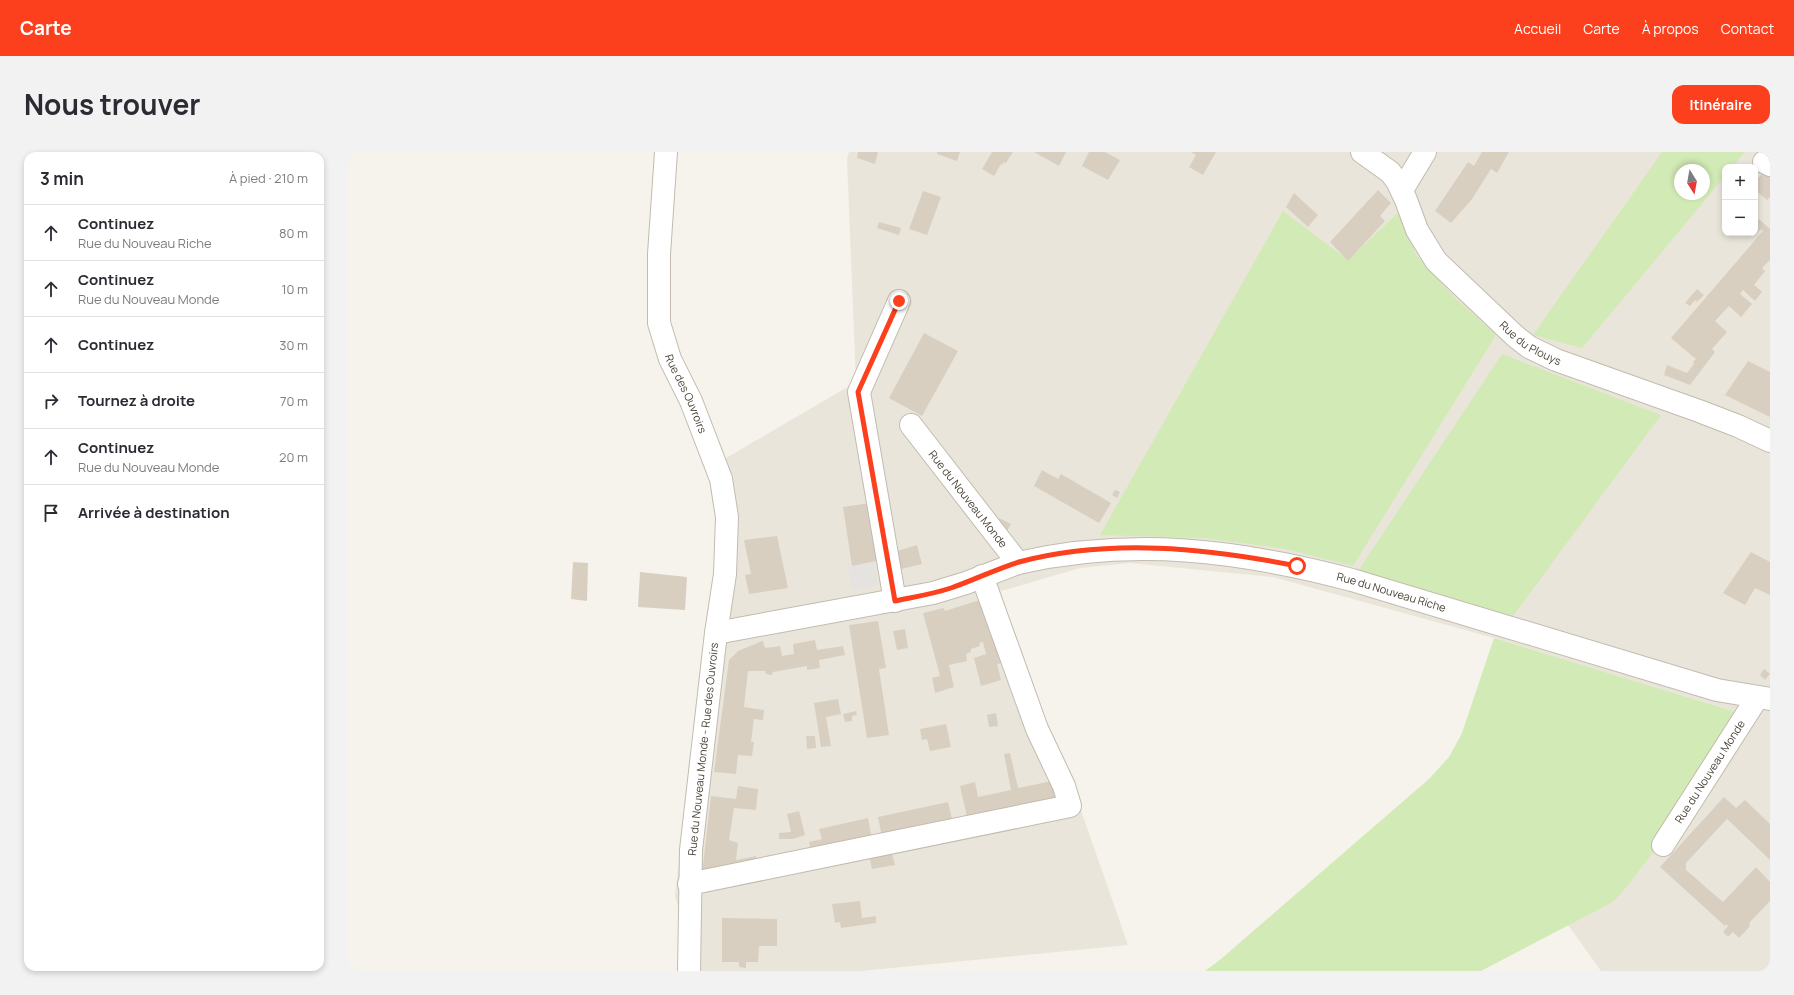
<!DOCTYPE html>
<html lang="fr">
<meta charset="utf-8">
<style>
:root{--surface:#fff;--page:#f2f2f3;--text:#2b2b33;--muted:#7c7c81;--line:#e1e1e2;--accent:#fc3f1d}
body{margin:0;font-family:Manrope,sans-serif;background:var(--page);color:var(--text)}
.controls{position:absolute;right:12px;top:12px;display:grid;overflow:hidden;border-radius:8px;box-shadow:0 2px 6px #0003}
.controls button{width:36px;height:36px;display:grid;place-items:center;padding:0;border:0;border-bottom:1px solid var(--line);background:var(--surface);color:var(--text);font:20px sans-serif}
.compass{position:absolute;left:1326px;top:12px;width:36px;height:36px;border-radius:50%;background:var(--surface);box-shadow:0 2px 6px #0003;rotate:169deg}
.stop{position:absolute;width:12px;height:12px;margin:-9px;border:3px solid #fc3f1d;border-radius:50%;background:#fff}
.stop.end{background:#fc3f1d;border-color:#fff;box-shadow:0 1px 4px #0008}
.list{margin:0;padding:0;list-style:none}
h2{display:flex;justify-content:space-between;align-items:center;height:52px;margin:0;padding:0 16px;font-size:17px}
h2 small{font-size:13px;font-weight:400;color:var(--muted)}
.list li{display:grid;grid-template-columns:26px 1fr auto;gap:12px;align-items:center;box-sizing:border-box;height:56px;padding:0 16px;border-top:1px solid var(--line)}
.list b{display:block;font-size:15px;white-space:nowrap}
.list p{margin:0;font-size:13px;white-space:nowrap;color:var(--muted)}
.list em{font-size:13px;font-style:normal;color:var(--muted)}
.icon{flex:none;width:22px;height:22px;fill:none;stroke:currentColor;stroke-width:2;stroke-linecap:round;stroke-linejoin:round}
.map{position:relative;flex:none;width:1422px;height:819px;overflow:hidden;border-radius:12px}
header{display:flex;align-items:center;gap:24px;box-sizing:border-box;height:56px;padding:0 20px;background:var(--accent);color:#fff}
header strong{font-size:19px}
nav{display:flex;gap:22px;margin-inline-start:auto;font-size:14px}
.intro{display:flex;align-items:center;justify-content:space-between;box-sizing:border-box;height:96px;padding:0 24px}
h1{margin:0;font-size:28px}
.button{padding:10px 18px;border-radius:12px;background:var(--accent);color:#fff;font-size:14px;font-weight:700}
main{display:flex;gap:24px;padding:0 24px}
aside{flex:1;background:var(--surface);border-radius:12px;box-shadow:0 2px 6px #0003}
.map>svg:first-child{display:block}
.residential{fill:#eae5da;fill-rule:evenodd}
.green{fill:#d2eab5;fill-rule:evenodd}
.parking{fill:#e5e3e0}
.building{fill:#d8cfc1}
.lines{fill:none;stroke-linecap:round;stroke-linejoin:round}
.minor-casing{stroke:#c2bbae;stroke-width:24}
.minor{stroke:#fff;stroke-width:22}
.route{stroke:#fc3f1d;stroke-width:5}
.labels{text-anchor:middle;stroke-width:3.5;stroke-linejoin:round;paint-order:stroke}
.street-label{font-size:11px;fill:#4b4439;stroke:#fff}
</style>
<header>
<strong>Carte</strong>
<nav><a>Accueil</a><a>Carte</a><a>À propos</a><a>Contact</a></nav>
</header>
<div class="intro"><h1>Nous trouver</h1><a class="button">Itinéraire</a></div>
<main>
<aside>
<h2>3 min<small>À pied · 210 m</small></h2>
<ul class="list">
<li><svg class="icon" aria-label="ahead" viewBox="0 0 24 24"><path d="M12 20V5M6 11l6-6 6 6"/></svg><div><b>Continuez</b><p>Rue du Nouveau Riche</p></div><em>80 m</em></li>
<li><svg class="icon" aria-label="ahead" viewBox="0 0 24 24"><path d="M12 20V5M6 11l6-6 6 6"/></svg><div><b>Continuez</b><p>Rue du Nouveau Monde</p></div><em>10 m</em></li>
<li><svg class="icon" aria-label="ahead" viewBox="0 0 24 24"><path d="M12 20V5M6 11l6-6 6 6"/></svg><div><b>Continuez</b></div><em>30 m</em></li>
<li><svg class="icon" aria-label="right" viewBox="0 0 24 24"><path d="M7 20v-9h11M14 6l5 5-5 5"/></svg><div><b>Tournez à droite</b></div><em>70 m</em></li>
<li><svg class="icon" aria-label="ahead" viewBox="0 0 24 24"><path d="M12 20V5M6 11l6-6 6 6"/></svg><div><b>Continuez</b><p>Rue du Nouveau Monde</p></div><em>20 m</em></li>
<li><svg class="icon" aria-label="arrive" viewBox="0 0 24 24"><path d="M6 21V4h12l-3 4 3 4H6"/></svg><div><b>Arrivée à destination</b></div></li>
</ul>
</aside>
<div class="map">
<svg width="1422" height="819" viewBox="0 0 1422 819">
<rect width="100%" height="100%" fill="#f6f3ec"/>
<path class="residential" d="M 501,0 L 1417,0 L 1422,4 L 1422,819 L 1253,819 L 1220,773 L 1265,750 L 1278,736 L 1306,698 L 1388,560 L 1146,486 L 925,425 L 782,411 L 732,416 L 650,440 L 701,586 L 729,647 L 780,793 L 513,819 L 352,819 L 327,745 L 357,475 L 367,413 L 373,309 L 508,230 L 499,7 ZM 1377,15 L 1407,15 L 1407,81 L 1377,81 ZM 1332,18 L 1356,18 L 1356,42 L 1332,42 Z"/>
<g class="green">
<path d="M 1314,0 L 1397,0 L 1384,15 L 1377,15 L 1377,24 L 1234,196 L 1185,183 ZM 1332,18 L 1356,18 L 1356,42 L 1332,42 Z"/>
<polygon points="935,59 1000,108 1052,59 1068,103 1106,145 1148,183 1005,414 938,397 856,386 752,383"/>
<polygon points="1154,202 1313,263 1157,475 1004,428"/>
<polygon points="1146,486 1388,560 1306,699 1278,736 1265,750 1133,819 857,819 873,807 1081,627 1101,605 1114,581"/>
</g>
<polygon class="parking" points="525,410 530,433 504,438 500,415"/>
<g class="building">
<polygon points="510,0 530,0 527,12 509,6"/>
<polygon points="589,0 612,0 609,9 589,2"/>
<polygon points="644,0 665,0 658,11 656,10 654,13 653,12 646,24 634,17"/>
<polygon points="686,0 718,0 711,14"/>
<polygon points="741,0 757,0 772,8 760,28 734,14"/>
<polygon points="843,0 868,0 855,23 841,15 848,3"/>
<polygon points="1134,0 1161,0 1149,21 1143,17 1124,47 1103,71 1087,59 1120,10 1126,14"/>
<polygon points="1417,18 1422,22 1422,45 1419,48 1407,38 1407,30"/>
<polygon points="1030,38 1043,51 1032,64 1037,69 1000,109 982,90"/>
<polygon points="575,39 593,45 579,83 561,77"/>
<polygon points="946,41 970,63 960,75 938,55"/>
<polygon points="1411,67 1422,77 1422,108 1414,116 1417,119 1406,133 1414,140 1407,149 1395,138 1392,142 1404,152 1393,165 1381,154 1367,169 1379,180 1364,197 1367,200 1342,233 1316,223 1319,213 1339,221 1346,212 1345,210 1348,207 1323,186 1415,79 1413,77 1409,81 1407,79 1407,72"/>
<polygon points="531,70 553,76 551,83 529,76"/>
<polygon points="1349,137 1356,143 1349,150 1347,148 1342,154 1337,151"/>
<polygon points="576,181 610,199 574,264 541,246"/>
<polygon points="1400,209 1422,220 1422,265 1377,243"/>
<polygon points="694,318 710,327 713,322 763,351 751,371 686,334"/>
<polygon points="767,338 772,340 769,346 764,343"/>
<polygon points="522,351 533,408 504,414 495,355"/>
<polygon points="651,366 663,372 659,379 647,373"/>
<polygon points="429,384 440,436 401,442 397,423 403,422 396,388"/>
<polygon points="569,393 574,412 553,417 549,399"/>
<polygon points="1403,400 1422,410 1422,443 1407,436 1397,453 1375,441"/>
<polygon points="225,410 240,411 239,449 223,447"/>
<polygon points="292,420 339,425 337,458 290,455"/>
<polygon points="635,447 654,511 649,512 653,528 633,534 626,506 638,502 635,490 631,491 632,494 623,497 623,500 618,502 619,509 601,513 606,535 587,541 584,526 592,524 575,461 596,456 597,459"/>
<polygon points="530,469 538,516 531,517 541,583 519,586 501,473"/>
<polygon points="557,477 560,496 549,498 545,479"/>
<polygon points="467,488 469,498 495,494 497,503 471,508 472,516 459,518 459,514 425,520 424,523 418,522 417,519 400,519 396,555 416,558 415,568 406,567 403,590 406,590 404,604 390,603 388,622 366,620 381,508 390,499 414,489 415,489 417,496 432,494 434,504 446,502 445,492"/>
<polygon points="1416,517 1422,522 1417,528 1412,523"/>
<polygon points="490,547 493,562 478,565 483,594 473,595 466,551"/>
<polygon points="508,559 509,563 504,564 504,569 497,570 495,562"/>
<polygon points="648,561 650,574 641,575 639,563"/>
<polygon points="598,572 603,595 582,599 579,587 574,588 572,577"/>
<polygon points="458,584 467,584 468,596 459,597"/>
<polygon points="662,601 670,636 709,628 713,649 619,665 612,634 627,630 630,645 663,638 656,602"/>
<polygon points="390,634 410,637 408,658 386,656 381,688 390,691 388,708 408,704 410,714 354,722 363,644 388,647"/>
<polygon points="1376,645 1388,656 1397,648 1422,672 1422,708 1379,667 1338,711 1338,718 1375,750 1408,715 1422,730 1422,749 1401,771 1402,774 1391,786 1385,780 1380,785 1375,780 1380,774 1378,772 1377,774 1312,715"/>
<polygon points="600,650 605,671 534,685 530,665"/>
<polygon points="451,659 457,683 445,687 431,687 431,681 443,680 439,662"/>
<polygon points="520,666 524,688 463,700 461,690 474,687 471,677"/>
<polygon points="543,698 547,713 524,717 521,703"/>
<polygon points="512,749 514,766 528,764 528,771 493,776 492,770 487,771 484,752"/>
<polygon points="374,766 429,767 429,794 411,794 410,810 398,810 398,816 391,815 391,810 374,810"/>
</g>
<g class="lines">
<defs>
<g id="minor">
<path id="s1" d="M 318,0 L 311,102 L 311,171 L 322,207 L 343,249 L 373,327 L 379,365 L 377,422 L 368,481 L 343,698 L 341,819"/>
<path id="s2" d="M 1014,0 L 1042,20 L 1049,29 L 1058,48 L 1069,78 L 1088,109 L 1167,184 L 1181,195 L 1208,208 L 1351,259 L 1390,274 L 1422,289"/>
<polyline points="1416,10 1422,13"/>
<polyline points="1054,38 1077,0"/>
<path id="s3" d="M 670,411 C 785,385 890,398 1004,428 L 1369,538 L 1422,547"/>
<polyline points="547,449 511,240 551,149"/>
<polyline points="368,481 585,441 618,431 670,411 563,273"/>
<path id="s4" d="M 1315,693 L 1409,546"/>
<polyline points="341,732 722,654 716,634 689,577 634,424"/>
</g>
</defs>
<use href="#minor" class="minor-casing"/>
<use href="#minor" class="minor"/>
</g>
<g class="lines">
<path class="route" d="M 551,149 L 510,240 L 547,449 C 566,445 585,442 603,436 C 626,428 648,417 671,410 C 762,386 858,396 949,414"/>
</g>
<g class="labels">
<g class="street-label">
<text dy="4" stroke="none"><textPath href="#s2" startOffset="261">Rue du Plouys</textPath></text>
<text dy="4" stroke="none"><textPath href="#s1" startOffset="247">Rue des Ouvroirs</textPath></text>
<text transform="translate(620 347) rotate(52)" y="4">Rue du Nouveau Monde</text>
<text dy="4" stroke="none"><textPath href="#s3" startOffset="379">Rue du Nouveau Riche</textPath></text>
<text transform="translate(355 597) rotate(-84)" y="4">Rue du Nouveau Monde - Rue des Ouvroirs</text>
<text dy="4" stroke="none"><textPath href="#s4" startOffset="87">Rue du Nouveau Monde</textPath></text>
</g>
</g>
</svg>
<div class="controls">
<button>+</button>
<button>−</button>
</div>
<svg class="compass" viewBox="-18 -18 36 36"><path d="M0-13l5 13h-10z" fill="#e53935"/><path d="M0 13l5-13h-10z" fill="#7c7c81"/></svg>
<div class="stop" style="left:949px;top:414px"></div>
<div class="stop end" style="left:551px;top:149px"></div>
</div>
</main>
